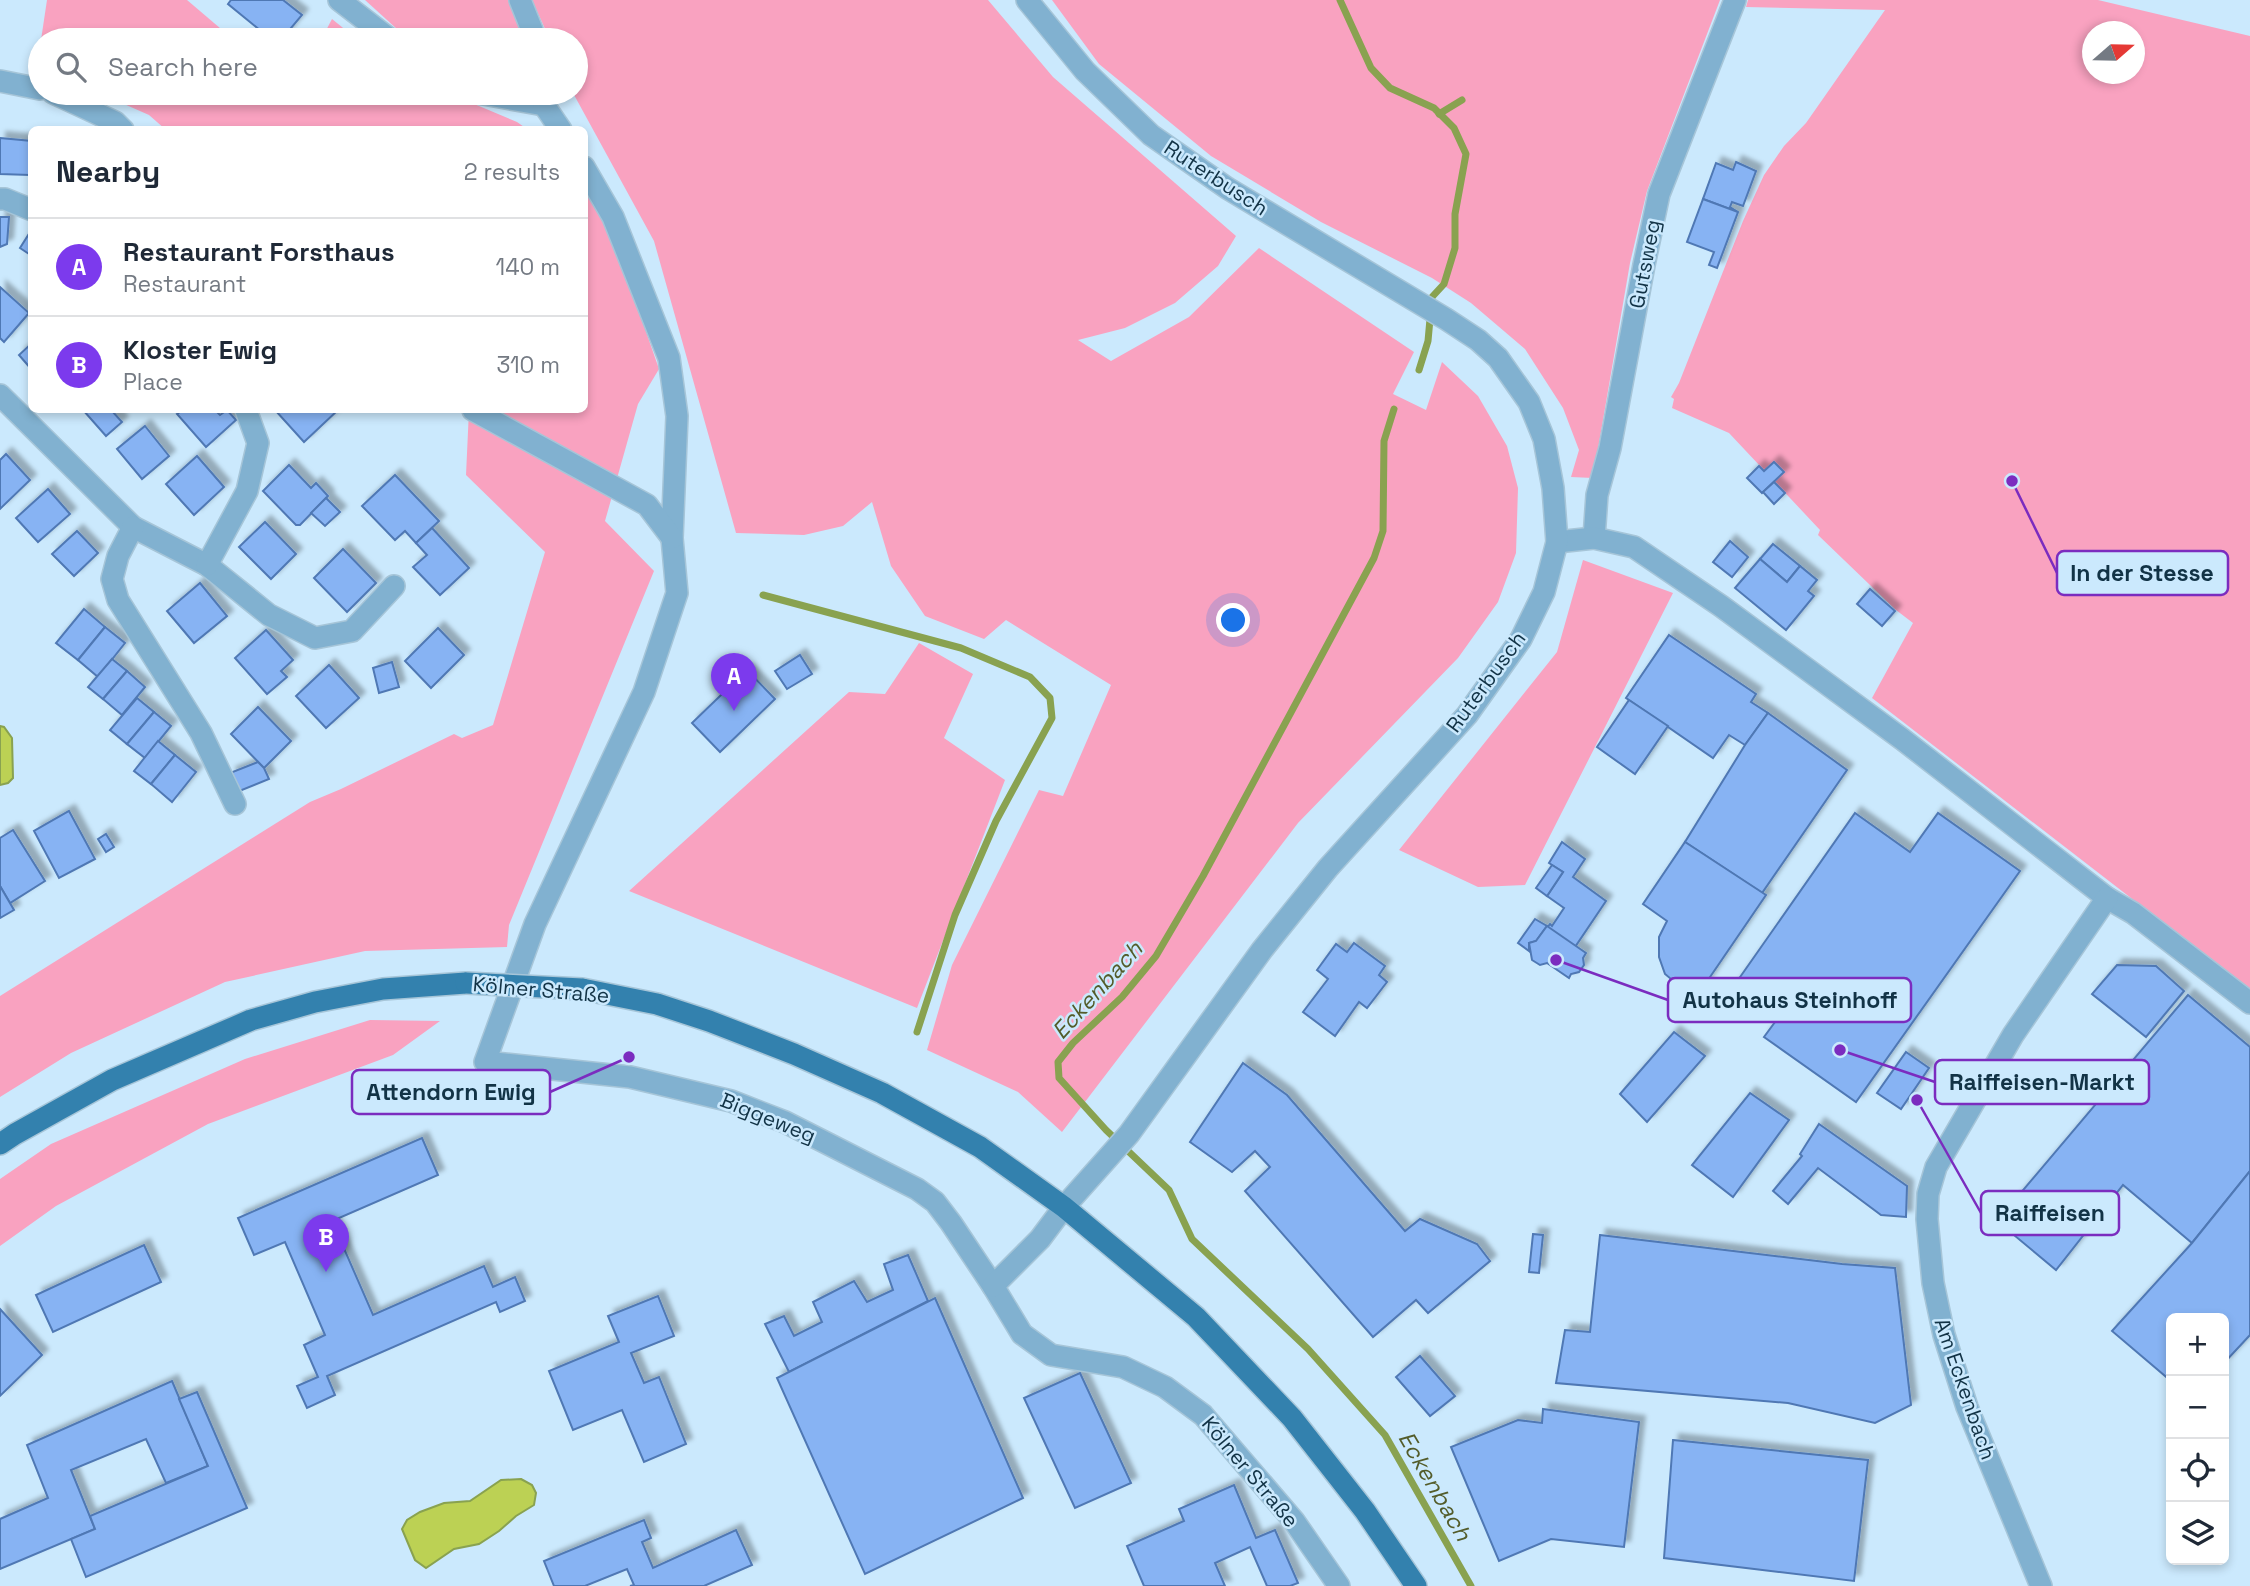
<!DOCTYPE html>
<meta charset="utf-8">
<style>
:root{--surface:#fff;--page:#f2f2f3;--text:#1f2937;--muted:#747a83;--line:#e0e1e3;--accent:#7c3aed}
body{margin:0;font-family:"Space Grotesk",sans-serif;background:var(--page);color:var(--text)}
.controls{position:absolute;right:21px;bottom:21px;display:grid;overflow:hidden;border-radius:10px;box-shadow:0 4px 10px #0003}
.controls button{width:63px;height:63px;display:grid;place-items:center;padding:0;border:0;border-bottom:2px solid var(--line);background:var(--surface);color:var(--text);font:35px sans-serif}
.compass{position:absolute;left:2082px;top:21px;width:63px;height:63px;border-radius:50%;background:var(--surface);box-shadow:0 4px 10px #0003;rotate:70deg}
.you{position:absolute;left:1234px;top:621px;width:24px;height:24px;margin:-18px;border:5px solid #fff;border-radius:50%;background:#1a73e8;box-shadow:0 0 0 10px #1a73e833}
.badge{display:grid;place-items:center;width:46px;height:46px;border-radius:50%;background:var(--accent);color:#fff;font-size:23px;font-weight:700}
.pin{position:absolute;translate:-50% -58px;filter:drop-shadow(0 2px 4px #0008)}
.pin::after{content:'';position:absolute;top:37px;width:24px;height:21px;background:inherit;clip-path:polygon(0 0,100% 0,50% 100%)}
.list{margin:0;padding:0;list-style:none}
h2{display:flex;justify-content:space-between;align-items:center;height:91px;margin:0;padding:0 28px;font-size:30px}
h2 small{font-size:23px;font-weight:400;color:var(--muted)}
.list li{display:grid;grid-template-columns:46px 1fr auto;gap:21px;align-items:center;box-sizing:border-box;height:98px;padding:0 28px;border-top:2px solid var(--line)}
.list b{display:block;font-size:26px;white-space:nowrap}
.list p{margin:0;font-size:23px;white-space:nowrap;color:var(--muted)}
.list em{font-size:23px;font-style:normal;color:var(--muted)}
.icon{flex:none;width:38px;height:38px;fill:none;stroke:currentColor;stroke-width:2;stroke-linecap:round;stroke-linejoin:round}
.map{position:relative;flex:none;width:2250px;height:1586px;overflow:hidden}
.search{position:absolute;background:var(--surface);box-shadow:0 4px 10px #0003;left:28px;top:28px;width:560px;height:77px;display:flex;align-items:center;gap:18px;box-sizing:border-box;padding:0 24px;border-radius:38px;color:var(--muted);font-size:26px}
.panel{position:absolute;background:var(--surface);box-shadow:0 4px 10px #0003;left:28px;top:126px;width:560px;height:287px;border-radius:10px}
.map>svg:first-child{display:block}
.green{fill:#f9a2c0;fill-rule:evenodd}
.water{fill:#bcd154;stroke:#89a250;stroke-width:2}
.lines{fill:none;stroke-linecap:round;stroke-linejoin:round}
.stream{stroke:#89a250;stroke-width:7}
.building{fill:#87b3f3;stroke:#4f78b4;stroke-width:2;filter:url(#shadow)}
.minor-casing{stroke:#a6c5d8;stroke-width:24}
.major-casing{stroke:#a6c5d8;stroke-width:24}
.minor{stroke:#81b1d0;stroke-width:21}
.major{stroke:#3381ae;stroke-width:21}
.major-bridge-casing{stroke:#a6c5d8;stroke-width:24;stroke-linecap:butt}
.major-bridge{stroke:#3381ae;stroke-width:21}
.labels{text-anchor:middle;stroke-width:5;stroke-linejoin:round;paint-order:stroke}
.street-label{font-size:21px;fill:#123346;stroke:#cbe9fd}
.water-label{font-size:23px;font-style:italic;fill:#535c2a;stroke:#cbe9fd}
.leader{fill:none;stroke:#7b2cbf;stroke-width:2.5}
.callout-dot{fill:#7b2cbf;stroke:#cbe9fd;stroke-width:2.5}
.callout{fill:#cbe9fd;stroke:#7b2cbf;stroke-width:2.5}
.callout-label{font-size:23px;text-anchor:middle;font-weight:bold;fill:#123346}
</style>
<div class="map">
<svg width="2250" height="1586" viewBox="0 0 2250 1586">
<defs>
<filter id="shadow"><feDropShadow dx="6" dy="-6" stdDeviation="2" flood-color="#0004"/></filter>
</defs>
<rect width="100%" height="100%" fill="#cbe9fd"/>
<g class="green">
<polygon points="47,0 187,0 234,40 41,40"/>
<polygon points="365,0 510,0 529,40 415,40 398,30"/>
<polygon points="532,0 988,0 1053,77 1236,236 1218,266 1175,303 1125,328 1078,340 1111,361 1189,317 1259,248 1414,352 1393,394 1426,410 1442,362 1478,396 1507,446 1518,488 1516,553 1498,602 1458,658 1298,823 1062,1132 1018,1092 927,1050 952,965 1039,790 1063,796 1111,685 1006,620 984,639 925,616 891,566 872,502 843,526 804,535 736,533 654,241 573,93 576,93 576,40 550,40"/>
<polygon points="1052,0 1720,0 1647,191 1630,263 1593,478 1571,477 1579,450 1563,408 1525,349 1471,303 1432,278 1321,222 1211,156 1099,64"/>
<path d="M 1748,0 L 2098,0 L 2250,36 L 2250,990 L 1872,698 L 1913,623 L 1896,610 L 1818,535 L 1820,530 L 1729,433 L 1672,408 L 1674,399 L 1671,397 L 1679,383 L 1743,221 L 1764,175 L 1784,146 L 1806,123 L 1885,10 L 1746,7 ZM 2092,32 L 2134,32 L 2134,74 L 2092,74 Z"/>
<polygon points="332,19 358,40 321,40"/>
<polygon points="99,93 448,93 517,122 527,129 165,129 149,115"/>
<polygon points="585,189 616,245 659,369 638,404 605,521 654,571 509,925 507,947 365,951 225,982 71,1053 0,1097 0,996 310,802 341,789 454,734 462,738 493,725 545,552 466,475 469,410 584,410"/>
<polygon points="1583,560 1673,593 1525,885 1478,887 1399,850 1557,652"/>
<polygon points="919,643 973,674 944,738 1005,780 917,1008 629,891 849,692 885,694"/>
<polygon points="370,1020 440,1021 393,1055 208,1124 56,1206 0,1246 0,1179 51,1144 245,1059"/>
</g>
<g class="water">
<polygon points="0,726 4,727 12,738 13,778 8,783 0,785"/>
<polygon points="521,1479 532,1485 536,1493 534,1505 516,1516 499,1531 479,1544 454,1549 426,1568 415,1560 402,1529 407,1520 420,1512 444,1503 470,1501 501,1480"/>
</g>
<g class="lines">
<g class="stream">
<polyline points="1340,0 1371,68 1390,88 1434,108 1454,128 1466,154 1455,214 1455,248 1444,284 1432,297 1428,341 1419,370"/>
<polyline points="1439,114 1462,100"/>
<polyline points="1394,409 1384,441 1383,531 1374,558 1203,876 1156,956 1122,997 1073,1043 1058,1062 1059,1078 1106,1130 1169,1190 1192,1239 1308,1349 1385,1435 1471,1586"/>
<polyline points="763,595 961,648 1030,677 1050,698 1052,718 996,821 955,915 917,1032"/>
</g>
</g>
<g class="building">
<polygon points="231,0 283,0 302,15 281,40 272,40 228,4"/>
<polygon points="0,138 32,141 30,175 0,174"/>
<polygon points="1736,162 1756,171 1743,206 1732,202 1730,207 1738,212 1703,199 1716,163 1733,170"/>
<polygon points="1703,199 1738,212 1717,268 1709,265 1714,252 1687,242"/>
<polygon points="0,217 9,217 7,244 0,247"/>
<polygon points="32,229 32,256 20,248"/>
<polygon points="0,287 29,313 4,342 0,338"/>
<polygon points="32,343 32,370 19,355"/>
<polygon points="83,410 114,410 112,411 122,422 106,436"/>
<polygon points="183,410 215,410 220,415 227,410 236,420 206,447 177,414"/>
<polygon points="275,410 338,410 304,442"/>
<polygon points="145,426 169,456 142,479 117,449"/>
<polygon points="6,454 30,480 0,509 0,460"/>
<polygon points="197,456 224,487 194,515 166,484"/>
<polygon points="1774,462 1784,472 1762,493 1747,478 1759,466 1764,471"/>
<polygon points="289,465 311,488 316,483 328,496 300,525 296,525 263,491"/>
<polygon points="395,475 439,521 416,543 405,531 395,540 362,506"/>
<polygon points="1774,482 1785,493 1774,504 1763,492"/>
<polygon points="48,489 70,514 38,542 16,518"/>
<polygon points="326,498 340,512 325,526 311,513"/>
<polygon points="265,522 296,554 271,579 239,547"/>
<polygon points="432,528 469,568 440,595 413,567 427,555 416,543"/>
<polygon points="77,531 98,553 74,576 52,554"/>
<polygon points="1730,541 1748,557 1732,577 1713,562"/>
<polygon points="1773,544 1800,566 1787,582 1760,559"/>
<polygon points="343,549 376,583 347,612 314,578"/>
<polygon points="1760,559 1787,582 1800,566 1817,580 1808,591 1814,596 1786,630 1735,588"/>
<polygon points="200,583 227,616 194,643 167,611"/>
<polygon points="1870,589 1895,611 1882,626 1857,604"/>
<polygon points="84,609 105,627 78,660 56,643"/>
<polygon points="105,627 125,643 98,677 78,660"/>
<polygon points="438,628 464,655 431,688 405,661"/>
<polygon points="266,630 293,660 281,671 287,677 267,694 235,658"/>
<polygon points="1669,635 1756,694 1751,702 1768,713 1745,745 1729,735 1713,758 1626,698"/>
<polygon points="800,655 812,674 787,689 775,671"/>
<polygon points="112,659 127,671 103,699 88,687"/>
<polygon points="392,662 399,687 379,693 373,668"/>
<polygon points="329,665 359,698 326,728 296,696"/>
<polygon points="747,670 775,699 720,752 692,723"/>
<polygon points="127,671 145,687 122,715 103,699"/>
<polygon points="137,698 154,712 127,744 110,730"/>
<polygon points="1629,700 1668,726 1635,774 1597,747"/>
<polygon points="258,707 291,741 264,768 231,734"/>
<polygon points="154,712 171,726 145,758 127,744"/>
<polygon points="1768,713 1847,770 1762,893 1685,842 1745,745"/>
<polygon points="158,741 175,755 151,784 134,771"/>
<polygon points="175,755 196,772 172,802 151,784"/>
<polygon points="258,762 264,768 269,779 237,792 230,773"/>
<polygon points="69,811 95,859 59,878 34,831"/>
<polygon points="1855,813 1910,852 1938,813 2020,871 1856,1102 1764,1037 1775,1022 1731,990"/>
<polygon points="13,830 45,881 10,903 0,886 0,838"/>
<polygon points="106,834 114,847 106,852 98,839"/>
<polygon points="1562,842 1585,859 1573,877 1606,901 1575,947 1547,928 1550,924 1552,926 1564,908 1547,896 1563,872 1549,863"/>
<polygon points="1685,842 1766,895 1695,999 1665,974 1659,957 1659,937 1667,921 1643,904"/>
<polygon points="1552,865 1563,872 1547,896 1536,888"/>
<polygon points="0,886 14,910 0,918"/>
<polygon points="1535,919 1547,926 1536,941 1529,943 1529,951 1518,943"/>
<polygon points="1547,926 1586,953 1583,958 1584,965 1579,972 1571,974 1569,978 1547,963 1540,965 1532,960 1529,943 1536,941"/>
<polygon points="1354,943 1385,966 1379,975 1387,982 1367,1008 1359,1002 1335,1036 1303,1012 1328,979 1317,970 1336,944 1347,952"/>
<polygon points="2117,965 2156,966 2184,991 2146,1037 2092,994"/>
<polygon points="2188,995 2250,1047 2250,1171 2192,1243 2123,1185 2056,1270 1997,1221"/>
<polygon points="1674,1032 1705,1056 1647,1122 1620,1094"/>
<polygon points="1906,1052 1929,1068 1901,1109 1877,1093"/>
<polygon points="1243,1063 1287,1095 1405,1231 1420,1219 1477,1244 1490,1261 1428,1313 1416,1300 1373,1337 1245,1191 1270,1167 1255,1151 1232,1172 1190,1142"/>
<polygon points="1750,1093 1789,1120 1733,1197 1692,1165"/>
<polygon points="1819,1124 1907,1186 1906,1217 1881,1215 1818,1168 1788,1204 1773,1191 1802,1156 1800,1154"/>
<polygon points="422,1138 438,1175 332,1221 373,1315 484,1266 493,1287 515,1277 525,1301 500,1312 496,1302 327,1376 335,1395 307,1408 297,1386 318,1377 304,1345 325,1335 285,1242 254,1255 238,1218"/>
<polygon points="2250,1171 2250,1335 2224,1363 2224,1318 2171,1318 2171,1381 2112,1331 2192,1243"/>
<polygon points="1533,1234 1543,1235 1539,1273 1529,1272"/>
<polygon points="1600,1235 1842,1264 1895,1268 1911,1405 1875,1423 1788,1403 1556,1383 1565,1330 1590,1332"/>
<polygon points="144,1245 161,1282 53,1332 36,1295"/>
<polygon points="908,1255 928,1301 789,1372 765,1324 784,1316 794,1336 822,1322 813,1302 854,1281 867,1302 893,1290 884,1264"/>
<polygon points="658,1296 674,1336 631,1353 644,1383 659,1377 686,1444 644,1462 622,1410 573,1430 549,1371 619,1342 608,1316"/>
<polygon points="935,1298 1023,1498 865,1574 777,1378"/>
<polygon points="0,1309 42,1355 0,1396"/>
<polygon points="1420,1356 1455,1396 1430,1416 1396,1377"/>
<polygon points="1080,1373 1131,1483 1075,1508 1024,1398"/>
<polygon points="172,1381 208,1466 166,1483 146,1439 71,1470 95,1529 0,1569 0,1519 48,1498 27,1445"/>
<polygon points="197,1392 247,1508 86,1577 71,1539 95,1529 90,1516 208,1466 179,1399"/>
<polygon points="1543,1409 1639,1422 1624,1547 1551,1539 1499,1561 1451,1447 1518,1420 1542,1423"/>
<polygon points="1673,1440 1868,1460 1854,1581 1664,1558"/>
<polygon points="1234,1485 1256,1538 1275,1530 1298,1583 1290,1586 1267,1586 1250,1547 1215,1563 1225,1586 1144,1586 1127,1546 1184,1521 1179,1509"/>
<polygon points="644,1520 651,1538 642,1542 653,1568 736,1530 752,1565 704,1586 630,1586 634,1585 627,1569 585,1586 554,1586 544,1561"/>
</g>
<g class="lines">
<defs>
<g id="minor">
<polyline points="339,0 391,40"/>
<polyline points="520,0 532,30 534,40"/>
<polyline points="0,81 40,89"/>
<polyline points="53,93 115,122 123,130"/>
<polyline points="478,93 544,105"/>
<polyline points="542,93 544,105 561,130"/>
<polyline points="584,167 613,217 669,358 677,416 672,538 677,593 644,692 535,924 485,1062 630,1077 731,1101 785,1122 917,1189 935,1202 951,1223 993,1286 1022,1334 1051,1355 1123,1367 1165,1387 1203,1415 1294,1521 1339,1586"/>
<polyline points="0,199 5,199 32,210"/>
<polyline points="0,395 133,527 207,565 269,615 315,638 352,631 394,586"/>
<polyline points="473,410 647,505 672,538"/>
<polyline points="133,527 118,556 112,579 118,600 201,733 235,804"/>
<polyline points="1594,538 1597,495 1610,448 1644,265 1659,194 1735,0"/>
<polyline points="1557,542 1594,538 1634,547 1721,606 1902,739 2107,898 2133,913 2250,1003"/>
<polyline points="207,565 247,491 258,443 246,410"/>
<polyline points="993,1286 1040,1239 1064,1207 1129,1134 1262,950 1328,868 1467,715 1521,639 1544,592 1557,542 1553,488 1544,439 1529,402 1498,358 1478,340 1446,319 1227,188 1151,135 1085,71 1027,0"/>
<polyline points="2041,1586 1967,1407 1944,1335 1933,1283 1927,1219 1928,1194 1936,1167 2013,1035 2107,898"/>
</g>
<g id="major">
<polyline points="582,989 657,1004 709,1021 794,1054 882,1093 980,1147 1064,1207 1196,1317 1292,1418 1365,1511 1416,1586"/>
<polyline points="0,1144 15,1134 112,1080 251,1020 315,1002 383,989 466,983"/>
</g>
</defs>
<use href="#minor" class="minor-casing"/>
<use href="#major" class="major-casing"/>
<use href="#minor" class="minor"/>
<use href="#major" class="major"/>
<defs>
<polyline id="major-bridge" points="466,983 582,989"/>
</defs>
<use href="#major-bridge" class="major-bridge-casing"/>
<use href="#major-bridge" class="major-bridge"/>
</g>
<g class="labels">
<g class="street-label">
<text transform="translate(1216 178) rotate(33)" y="7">Ruterbusch</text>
<text transform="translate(1645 264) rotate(-79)" y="7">Gutsweg</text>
<text transform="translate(1486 682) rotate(-54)" y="7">Ruterbusch</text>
<text transform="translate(541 990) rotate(5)" y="7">Kölner Straße</text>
<text transform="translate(768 1118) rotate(22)" y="7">Biggeweg</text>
<text transform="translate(1965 1389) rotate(71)" y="7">Am Eckenbach</text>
<text transform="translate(1250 1472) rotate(50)" y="7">Kölner Straße</text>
</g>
<g class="water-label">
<text transform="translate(1097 990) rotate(-48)" y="8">Eckenbach</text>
<text transform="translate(1435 1486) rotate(60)" y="8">Eckenbach</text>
</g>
</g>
<path class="leader" d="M2012 481L2057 573M1556 960L1668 1000M1840 1050L1935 1082M629 1057L550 1092M1917 1100L1981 1213"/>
<g class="callout-dot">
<circle cx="2012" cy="481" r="7"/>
<circle cx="1556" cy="960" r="7"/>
<circle cx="1840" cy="1050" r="7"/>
<circle cx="629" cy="1057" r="7"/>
<circle cx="1917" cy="1100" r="7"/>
</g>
<g class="callout">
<rect x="2057" y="551" width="171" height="44" rx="7"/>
<rect x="1668" y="978" width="243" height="44" rx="7"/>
<rect x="1935" y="1060" width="214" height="44" rx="7"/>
<rect x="352" y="1070" width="198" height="44" rx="7"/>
<rect x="1981" y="1191" width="138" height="44" rx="7"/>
</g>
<g class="callout-label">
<text x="2142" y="581">In der Stesse</text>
<text x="1790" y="1008">Autohaus Steinhoff</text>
<text x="2042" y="1090">Raiffeisen-Markt</text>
<text x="451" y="1100">Attendorn Ewig</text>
<text x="2050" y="1221">Raiffeisen</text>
</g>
</svg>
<div class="controls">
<button>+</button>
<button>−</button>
<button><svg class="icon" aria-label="locate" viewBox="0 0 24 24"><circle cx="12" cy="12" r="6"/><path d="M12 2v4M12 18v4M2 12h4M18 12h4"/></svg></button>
<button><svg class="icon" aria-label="layers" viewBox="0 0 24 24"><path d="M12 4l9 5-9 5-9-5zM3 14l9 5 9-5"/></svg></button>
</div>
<svg class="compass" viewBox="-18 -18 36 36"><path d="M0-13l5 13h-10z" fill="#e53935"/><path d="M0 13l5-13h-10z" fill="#747a83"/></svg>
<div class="you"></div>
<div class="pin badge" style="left:734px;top:711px">A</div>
<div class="pin badge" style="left:326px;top:1272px">B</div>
<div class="search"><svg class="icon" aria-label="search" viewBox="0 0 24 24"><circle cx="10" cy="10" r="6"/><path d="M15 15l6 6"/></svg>Search here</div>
<section class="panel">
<h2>Nearby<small>2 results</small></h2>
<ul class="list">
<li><span class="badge">A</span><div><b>Restaurant Forsthaus</b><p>Restaurant</p></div><em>140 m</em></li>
<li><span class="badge">B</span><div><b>Kloster Ewig</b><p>Place</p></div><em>310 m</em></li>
</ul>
</section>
</div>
